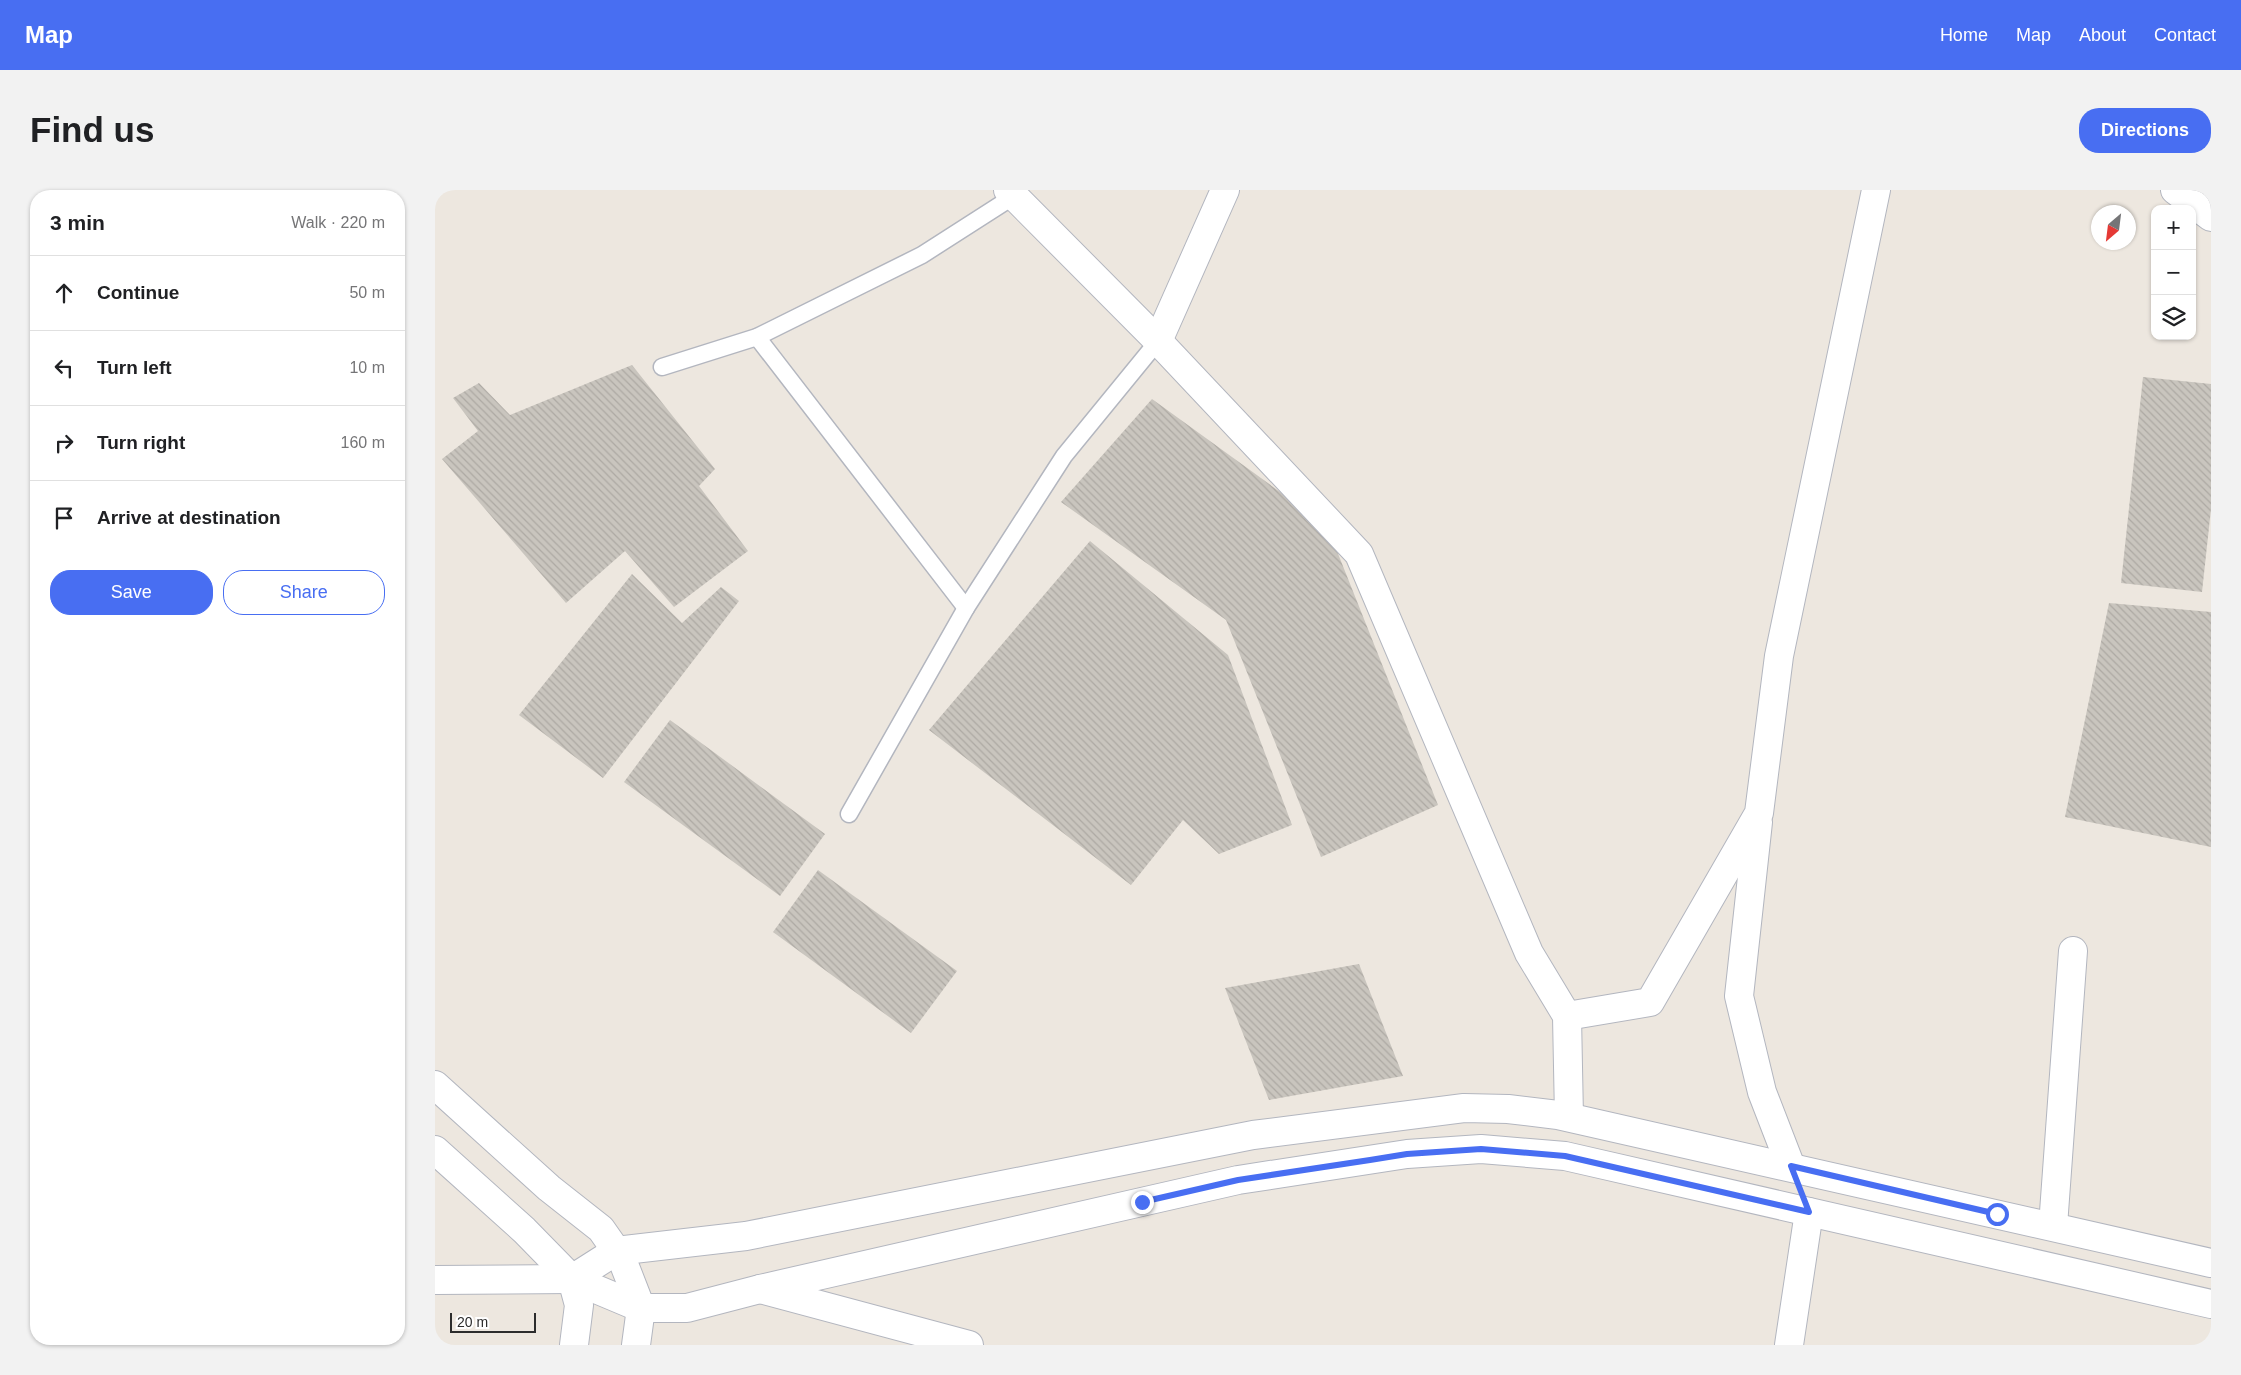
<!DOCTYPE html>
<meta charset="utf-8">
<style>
:root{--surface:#fff;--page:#f2f2f2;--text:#202124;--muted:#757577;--line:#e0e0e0;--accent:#486ef2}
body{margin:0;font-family:Arial,sans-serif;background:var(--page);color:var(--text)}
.controls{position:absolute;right:15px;top:15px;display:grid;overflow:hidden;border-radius:10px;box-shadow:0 1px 4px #0004}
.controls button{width:45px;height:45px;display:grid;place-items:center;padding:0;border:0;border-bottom:1px solid var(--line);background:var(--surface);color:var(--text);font:25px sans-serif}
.compass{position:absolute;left:1656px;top:15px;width:45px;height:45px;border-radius:50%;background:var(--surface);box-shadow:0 1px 4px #0004;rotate:208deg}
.scale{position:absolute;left:15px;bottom:12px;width:86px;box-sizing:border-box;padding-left:5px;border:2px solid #2c2c2c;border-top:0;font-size:14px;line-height:18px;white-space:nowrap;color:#2c2c2c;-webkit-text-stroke:4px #fff;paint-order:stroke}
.stop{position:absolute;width:15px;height:15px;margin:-11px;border:4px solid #486ef2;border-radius:50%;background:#fff}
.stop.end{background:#486ef2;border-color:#fff;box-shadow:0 1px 5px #0008}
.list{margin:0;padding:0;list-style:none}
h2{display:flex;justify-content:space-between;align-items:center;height:65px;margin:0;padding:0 20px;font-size:21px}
h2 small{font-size:16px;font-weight:400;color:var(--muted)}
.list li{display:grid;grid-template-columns:32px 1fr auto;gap:15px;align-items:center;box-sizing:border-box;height:75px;padding:0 20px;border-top:1px solid var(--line)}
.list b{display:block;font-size:19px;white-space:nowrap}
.list em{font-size:16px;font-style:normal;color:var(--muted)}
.actions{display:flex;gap:10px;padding:15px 20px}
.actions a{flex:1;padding:11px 0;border:1px solid var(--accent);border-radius:20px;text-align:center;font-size:18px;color:var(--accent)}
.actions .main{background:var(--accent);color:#fff}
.icon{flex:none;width:28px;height:28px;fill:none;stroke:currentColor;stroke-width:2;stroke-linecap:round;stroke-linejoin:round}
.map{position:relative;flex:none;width:1776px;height:1155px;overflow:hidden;border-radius:20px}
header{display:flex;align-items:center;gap:30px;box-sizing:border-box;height:70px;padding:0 25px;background:var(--accent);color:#fff}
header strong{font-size:24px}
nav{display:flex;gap:28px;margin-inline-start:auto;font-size:18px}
.intro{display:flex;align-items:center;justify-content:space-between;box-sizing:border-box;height:120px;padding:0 30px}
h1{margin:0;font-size:35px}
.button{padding:12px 22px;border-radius:20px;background:var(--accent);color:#fff;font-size:18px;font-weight:700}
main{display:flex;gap:30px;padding:0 30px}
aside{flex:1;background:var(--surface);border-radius:20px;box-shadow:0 1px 4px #0004}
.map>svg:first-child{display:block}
.building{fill:url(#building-back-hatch)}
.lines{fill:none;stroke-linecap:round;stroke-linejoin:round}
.lane-casing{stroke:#b3b6bf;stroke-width:19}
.street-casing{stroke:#b3b6bf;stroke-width:30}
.secondary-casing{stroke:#b3b6bf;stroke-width:30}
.lane{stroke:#fff;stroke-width:16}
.street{stroke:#fff;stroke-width:28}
.secondary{stroke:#fff;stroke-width:28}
.route{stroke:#486ef2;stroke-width:6}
</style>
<header>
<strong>Map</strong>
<nav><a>Home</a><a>Map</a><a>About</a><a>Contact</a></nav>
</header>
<div class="intro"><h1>Find us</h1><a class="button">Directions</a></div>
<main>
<aside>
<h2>3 min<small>Walk · 220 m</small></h2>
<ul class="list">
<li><svg class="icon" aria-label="ahead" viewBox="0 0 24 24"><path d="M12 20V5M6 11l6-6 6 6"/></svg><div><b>Continue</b></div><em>50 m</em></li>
<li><svg class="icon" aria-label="left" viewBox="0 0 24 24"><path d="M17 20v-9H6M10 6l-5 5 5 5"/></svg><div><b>Turn left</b></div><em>10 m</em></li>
<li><svg class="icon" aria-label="right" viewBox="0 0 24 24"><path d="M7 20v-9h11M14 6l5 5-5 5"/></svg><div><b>Turn right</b></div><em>160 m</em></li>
<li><svg class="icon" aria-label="arrive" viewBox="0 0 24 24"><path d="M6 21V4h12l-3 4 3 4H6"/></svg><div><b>Arrive at destination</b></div></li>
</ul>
<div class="actions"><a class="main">Save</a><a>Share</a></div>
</aside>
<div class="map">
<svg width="1776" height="1155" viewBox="0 0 1776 1155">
<defs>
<pattern id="building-back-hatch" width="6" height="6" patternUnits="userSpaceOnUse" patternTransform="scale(1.25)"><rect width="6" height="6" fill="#c9c5be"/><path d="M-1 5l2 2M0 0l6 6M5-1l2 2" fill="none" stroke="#ada9a3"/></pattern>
</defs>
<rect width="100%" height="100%" fill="#ede7df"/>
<g class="building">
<polygon points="197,175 280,279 264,296 313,361 239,417 190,361 131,413 7,269 43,241 18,208 44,193 75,225"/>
<polygon points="1708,187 1776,194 1776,319 1767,402 1686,393"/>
<polygon points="717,209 892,336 1003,615 886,667 791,430 626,312"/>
<polygon points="655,351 793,465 857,635 784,664 748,630 696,695 494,540"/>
<polygon points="197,384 247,433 286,397 304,411 168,588 84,525"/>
<polygon points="1674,413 1776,422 1776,657 1630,627"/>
<polygon points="235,530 390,644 345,706 189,592"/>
<polygon points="383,680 522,781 476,843 338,742"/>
<polygon points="924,774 968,886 834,910 790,798"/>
</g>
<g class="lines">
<defs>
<g id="lane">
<polyline points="322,147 531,418"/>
<polyline points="227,177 322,147 487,65 579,6"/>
<polyline points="414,624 531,418 629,266 723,151"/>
</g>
<g id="street">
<polyline points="573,0 723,151 924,364 1094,763 1132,826 1134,927"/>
<polyline points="1740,0 1776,27"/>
<polyline points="723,151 790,0"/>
<polyline points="1323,632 1304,806 1327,902 1356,977"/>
<polyline points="1132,826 1215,812 1324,623 1344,466 1441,0"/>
<polyline points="1618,1036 1638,761"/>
<polyline points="0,1090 137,1089"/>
<polyline points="325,1099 534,1155"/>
<polyline points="1354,1155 1374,1022"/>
</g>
<g id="secondary">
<polyline points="0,895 114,998 166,1039 187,1069 206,1118 201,1155"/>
<polyline points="0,960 89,1040 137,1089 144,1115 139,1155"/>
<polyline points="137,1089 206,1118 252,1118 325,1099 803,990 972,964 1046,959 1130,966 1776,1114"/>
<polyline points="137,1089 181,1061 311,1046 818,945 1029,918 1073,919 1123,925 1776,1073"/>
</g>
</defs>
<use href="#lane" class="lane-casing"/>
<use href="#street" class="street-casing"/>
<use href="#secondary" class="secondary-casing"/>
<use href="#lane" class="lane"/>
<use href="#street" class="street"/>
<use href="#secondary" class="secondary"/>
</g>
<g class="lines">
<polyline class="route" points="707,1012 803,990 935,970 972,964 1046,959 1130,966 1374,1022 1356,976 1562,1024"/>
</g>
</svg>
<div class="controls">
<button>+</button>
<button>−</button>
<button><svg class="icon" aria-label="layers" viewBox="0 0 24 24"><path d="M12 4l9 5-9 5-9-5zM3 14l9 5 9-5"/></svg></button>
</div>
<svg class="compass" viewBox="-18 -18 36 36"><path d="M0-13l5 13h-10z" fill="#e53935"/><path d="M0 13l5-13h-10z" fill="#757577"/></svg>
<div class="scale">20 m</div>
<div class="stop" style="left:1562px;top:1024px"></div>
<div class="stop end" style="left:707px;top:1012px"></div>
</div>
</main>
